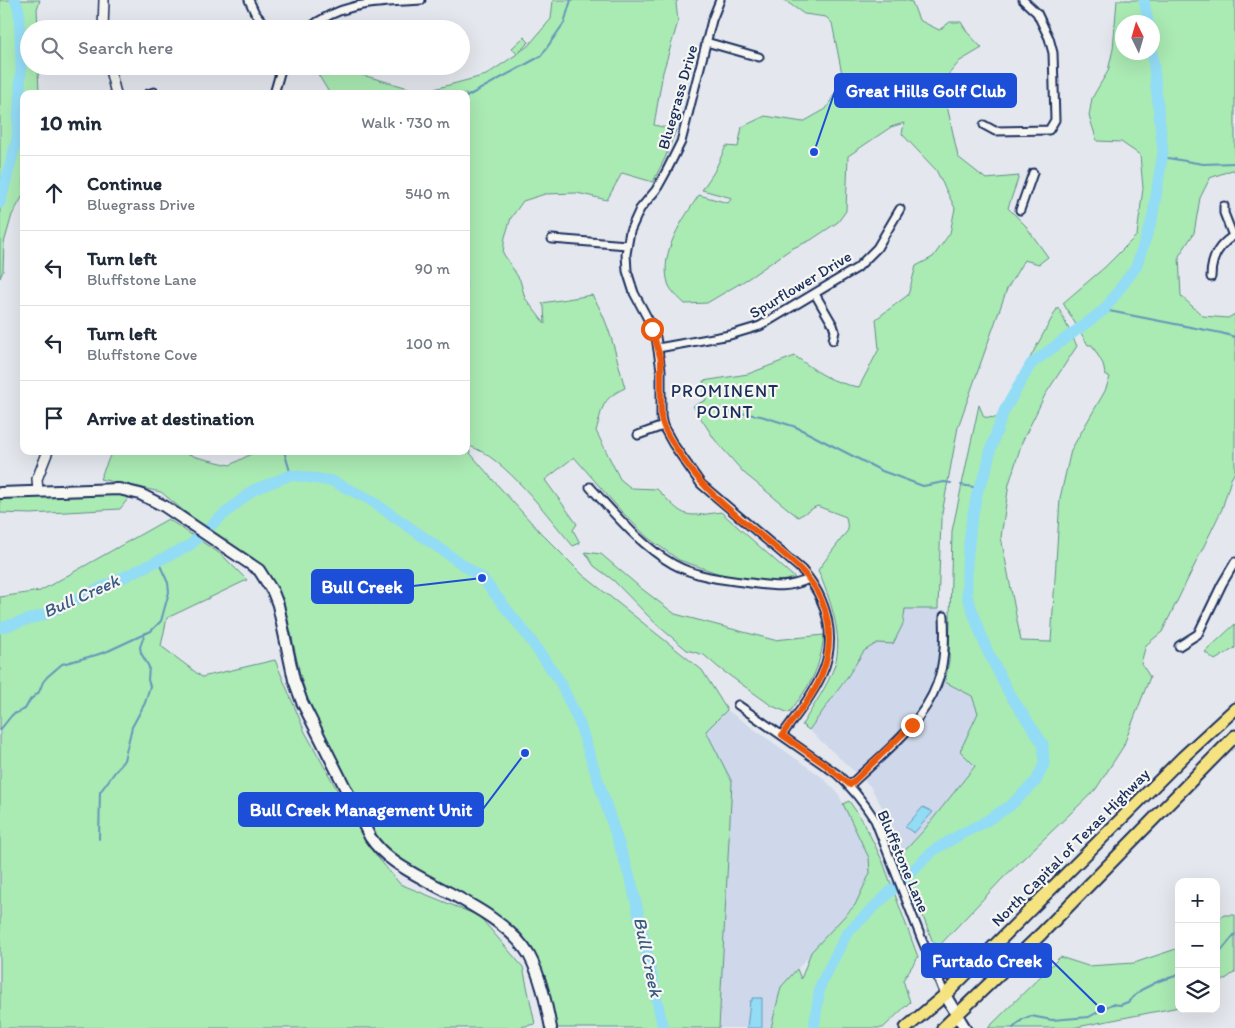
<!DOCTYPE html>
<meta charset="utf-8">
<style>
:root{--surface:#fff;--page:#f2f2f3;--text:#1f2937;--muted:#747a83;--line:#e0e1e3}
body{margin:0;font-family:Itim,sans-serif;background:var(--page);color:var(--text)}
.controls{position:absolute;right:15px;bottom:15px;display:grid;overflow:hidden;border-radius:10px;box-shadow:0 5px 20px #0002}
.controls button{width:45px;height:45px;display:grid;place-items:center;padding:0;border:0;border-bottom:1px solid var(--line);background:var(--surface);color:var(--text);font:25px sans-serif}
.compass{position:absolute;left:1115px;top:15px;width:45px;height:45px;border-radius:50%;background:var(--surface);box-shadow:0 5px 20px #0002;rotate:355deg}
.stop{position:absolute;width:15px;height:15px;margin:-11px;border:4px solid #ea580c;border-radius:50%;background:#fff}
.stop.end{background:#ea580c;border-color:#fff;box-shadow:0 1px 5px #0008}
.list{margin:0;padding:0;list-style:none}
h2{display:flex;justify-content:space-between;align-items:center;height:65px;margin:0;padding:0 20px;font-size:21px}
h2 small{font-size:16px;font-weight:400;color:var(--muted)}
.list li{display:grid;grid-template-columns:32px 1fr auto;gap:15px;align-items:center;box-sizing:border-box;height:75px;padding:0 20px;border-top:1px solid var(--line)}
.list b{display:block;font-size:19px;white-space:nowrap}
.list p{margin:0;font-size:16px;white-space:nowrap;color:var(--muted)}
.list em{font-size:16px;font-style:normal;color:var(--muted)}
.icon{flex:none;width:28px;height:28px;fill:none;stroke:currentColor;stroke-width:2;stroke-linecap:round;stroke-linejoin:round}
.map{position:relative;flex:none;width:1235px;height:1028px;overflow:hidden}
.search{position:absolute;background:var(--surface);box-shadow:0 5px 20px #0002;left:20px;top:20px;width:450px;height:55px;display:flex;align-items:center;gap:12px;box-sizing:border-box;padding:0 18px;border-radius:28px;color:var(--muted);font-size:19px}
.panel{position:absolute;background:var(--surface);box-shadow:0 5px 20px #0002;left:20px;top:90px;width:450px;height:365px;border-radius:10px}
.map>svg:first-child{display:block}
.built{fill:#ced8ea}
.green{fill:#aaeab3;stroke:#628c88;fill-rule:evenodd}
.water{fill:#93dcf5;stroke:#6397b9}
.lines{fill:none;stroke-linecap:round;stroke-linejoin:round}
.stream{stroke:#6397b9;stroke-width:2}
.river{stroke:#93dcf5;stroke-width:11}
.minor-casing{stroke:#1b2f5e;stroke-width:11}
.tertiary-casing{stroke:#1b2f5e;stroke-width:12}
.secondary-casing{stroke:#1b2f5e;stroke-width:14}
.trunk-casing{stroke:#1b2f5e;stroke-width:15}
.minor{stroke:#f6f6f2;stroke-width:7}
.tertiary{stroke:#f6f6f2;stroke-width:9}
.secondary{stroke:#f6f6f2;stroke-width:10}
.trunk{stroke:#f5e382;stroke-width:11}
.route{stroke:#ea580c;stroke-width:6}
.labels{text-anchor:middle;stroke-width:4.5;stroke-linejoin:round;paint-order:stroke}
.street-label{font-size:16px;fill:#1b2f5e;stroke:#f6f6f2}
.neighbourhood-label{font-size:18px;letter-spacing:1px;fill:#1b2f5e;stroke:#f6f6f2}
.water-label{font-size:18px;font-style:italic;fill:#395a84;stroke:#f6f6f2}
.leader{fill:none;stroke:#1d4ed8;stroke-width:2}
.callout-dot{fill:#1d4ed8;stroke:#f6f6f2;stroke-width:2}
.callout{fill:#1d4ed8;stroke:#1d4ed8;stroke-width:2}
.callout-label{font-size:18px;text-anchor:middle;font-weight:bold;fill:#fff}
</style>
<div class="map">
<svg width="1235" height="1028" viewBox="0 0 1235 1028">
<rect width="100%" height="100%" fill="#e4e8ee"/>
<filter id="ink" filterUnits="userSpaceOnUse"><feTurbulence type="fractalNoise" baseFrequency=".02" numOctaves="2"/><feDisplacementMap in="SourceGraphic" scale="10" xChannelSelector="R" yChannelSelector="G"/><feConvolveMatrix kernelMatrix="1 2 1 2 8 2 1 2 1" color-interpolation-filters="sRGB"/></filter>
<g filter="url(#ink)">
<g class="built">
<polygon points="905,609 938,609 949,613 949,661 945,682 972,696 978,713 960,751 975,766 924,830 900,856 888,818 870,786 809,730 846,679 864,651 903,624"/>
<polygon points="727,710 822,777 838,793 869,858 870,873 855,905 781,987 771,1028 719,1028 732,782 705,731"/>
</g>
<g class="green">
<polygon points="0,0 40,0 37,9 38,29 29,29 29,66 38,66 39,94 24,94 24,194 12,215 4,243 3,271 0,278"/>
<path d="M 553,0 L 678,0 L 676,3 L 678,22 L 663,72 L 654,125 L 676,130 L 665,158 L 653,182 L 622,173 L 607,200 L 577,193 L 545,194 L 523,201 L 511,218 L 505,237 L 503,253 L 520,280 L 525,298 L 545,324 L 544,307 L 542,303 L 592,295 C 610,322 616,357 625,388 C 601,399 603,407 596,431 L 620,479 L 631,488 L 657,489 C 685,517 681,518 721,512 L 795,578 L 776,582 L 723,575 L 679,560 L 648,538 L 621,511 L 574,457 L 545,480 L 577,524 L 573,530 L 580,543 L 573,546 C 548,517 505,457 469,446 L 470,453 L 493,480 L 540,532 L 583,575 L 702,670 L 727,710 L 706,731 L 732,782 L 719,1028 L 556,1028 L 545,980 L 536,955 L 520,932 L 470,898 L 409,866 L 385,846 L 372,829 L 343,776 L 310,707 L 300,674 L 283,598 L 239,563 L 249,558 L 210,533 L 161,492 L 100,479 L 112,451 L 182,451 L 196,457 L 230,465 L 257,451 L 466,451 L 466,94 L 330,94 L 313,66 L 345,66 L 348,71 L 423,92 L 486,75 L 517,54 L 512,48 L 524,37 L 529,42 L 518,53 L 528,46 L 551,19 Z"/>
<path d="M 784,0 L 905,0 L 912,2 L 919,20 L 939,30 L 950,22 L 961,22 L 967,32 L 982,48 L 960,61 L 942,82 L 958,157 L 986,179 L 1019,176 L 1008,208 L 1025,225 L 1048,257 L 1039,264 L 1024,260 L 1007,289 L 958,427 L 941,519 L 938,609 L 905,609 L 903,624 L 893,644 L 877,643 L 864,651 L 846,679 L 809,730 L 802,725 C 813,706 827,687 834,667 C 845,637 829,597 818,570 L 848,530 L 846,517 L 817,506 L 798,517 L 744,473 L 715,440 L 693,406 L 706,400 L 703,381 L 748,374 L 795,356 C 817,372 832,383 859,387 L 879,349 L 876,319 L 908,295 L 916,266 L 933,257 L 950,233 L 955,208 L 936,170 L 902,134 L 904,123 L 891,127 L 848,156 L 846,211 L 838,222 L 811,240 L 791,249 L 749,278 L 707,303 L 685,304 C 680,299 670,291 668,283 C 659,252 683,219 699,195 L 728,203 L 732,198 L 702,190 L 714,172 L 726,146 L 738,147 L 742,127 L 765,116 L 803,122 L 826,109 L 843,79 L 832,23 L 826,17 L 804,14 Z"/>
<path d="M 1117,0 L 1235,0 L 1235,171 L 1232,170 L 1210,178 L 1200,198 L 1194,233 L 1179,256 L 1181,296 L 1203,316 L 1228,318 L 1235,314 L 1235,472 L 1231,479 L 1222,509 L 1162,632 L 1146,645 L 1141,663 L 1150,677 L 1123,747 L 1096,789 L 1002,879 L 938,947 L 932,940 L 900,856 L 924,830 L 975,766 L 960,751 L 978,713 L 972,696 L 945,682 L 949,661 L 952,531 L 979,405 L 984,417 L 997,418 L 1058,307 L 1077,346 L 1045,395 L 1022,442 L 1009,484 L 1001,537 L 1021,641 L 1051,642 L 1060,498 L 1071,450 L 1105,391 L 1110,377 L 1105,374 L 1103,364 L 1092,345 L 1088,345 L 1063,303 L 1105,267 L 1137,235 L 1143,188 L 1140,155 L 1121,142 L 1097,141 L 1089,116 L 1092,98 L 1108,71 L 1113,49 ZM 1122,22 L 1152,22 L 1152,52 L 1122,52 Z"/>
<polygon points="0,495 131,495 120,509 31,514 0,513"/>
<polygon points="168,519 222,555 247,580 167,618 161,646 202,677 275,660 305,732 369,847 400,884 479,916 523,967 535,1024 516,1028 0,1028 0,597 40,591"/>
<path d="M 585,552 L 601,554 L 642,589 L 675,614 L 774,640 L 824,635 C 819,673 811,683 789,713 L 772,706 L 719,668 L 704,655 L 687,650 L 656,624 L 613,580 L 594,566 Z"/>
<polygon points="1235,624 1235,648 1215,660 1205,652"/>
<polygon points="849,801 863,821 883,862 918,957 903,980 910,1002 883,1028 771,1028 781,987 797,969 801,979 811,952 855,905 870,873 869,858 843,804"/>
<polygon points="1224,915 1235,915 1235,972 1216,986 1216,921"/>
<polygon points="1179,948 1179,1007 1072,1028 988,1028 1060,957 1088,966 1134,963"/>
</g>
<g class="water">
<polygon points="923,807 933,812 914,833 905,827"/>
<polygon points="752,998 762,998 762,1028 747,1028 750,1001 752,1001"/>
</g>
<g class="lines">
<g class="stream">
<polyline points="466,97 541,56 564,23 571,0"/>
<polyline points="1162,157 1203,164 1235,163"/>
<polyline points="1104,310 1221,333 1235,337"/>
<polyline points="711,409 761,416 796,427 882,471 923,486 944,482 951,483"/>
<polyline points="284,451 291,475"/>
<polyline points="961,485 979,488"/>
<polyline points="0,730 12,715 25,709 30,700 39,692 43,682 47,677 62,664 96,655 108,651 151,631 161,621 169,592 168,583 158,561"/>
<polyline points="99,839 100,792 124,760 132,727 145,703 150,686 148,680 149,667 141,653 140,647 145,633"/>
<polyline points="1216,957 1235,934"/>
<polyline points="1013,1028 1023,1019 1031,1016 1052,1020 1089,1017 1112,1004 1120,1005 1128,1002 1141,990 1159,981 1179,975"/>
</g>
<g class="river">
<polyline points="1144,0 1148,22"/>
<polyline points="0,203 17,139 21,69 19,10 15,0"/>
<polyline points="0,628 46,614 189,546 217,520 253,490 291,475 332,481 369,499 482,578 524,631 559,680 579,722 632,884 663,1028"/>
<polyline points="814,1028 820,986 847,933 934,850 963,833 983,823 1010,806 1036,781 1044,764 1043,744 1010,695 986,648 967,596 967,564 971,524 977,493 986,471 991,448 1004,411 1031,364 1104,310 1136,267 1152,220 1163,152 1152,50"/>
</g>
<defs>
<g id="minor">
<polyline points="249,0 255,13 268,29"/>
<path d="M 720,0 L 712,20 L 681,142 L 666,172 L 656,190 L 640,209 L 630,231 L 626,254 L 627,271 L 634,293 L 649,321 L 656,337 L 661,370 L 661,417 L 663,426 L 673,444 L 701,484 L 802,570 C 827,598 838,639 822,674 C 812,696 796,716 782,735"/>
<path d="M 308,29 C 342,1 380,3 421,0"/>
<polyline points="706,42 759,57"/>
<polyline points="148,94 154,92"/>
<polyline points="274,94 282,66"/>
<polyline points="984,125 995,131 1049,130 1055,120 1053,53 1049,38 1037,13 1023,0"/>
<polyline points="1224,206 1224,213 1233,236"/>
<polyline points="1020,210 1033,173"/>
<polyline points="552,239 627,245"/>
<path d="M 1211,277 C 1211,259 1219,244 1235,235"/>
<polyline points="815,294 833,325 835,331 833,340"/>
<polyline points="658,348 730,335 760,326 857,268 877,248 900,209"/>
<polyline points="638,435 663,426"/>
<path d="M 590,487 C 615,514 640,545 673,564 C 696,577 725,580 750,583 C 773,586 787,589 809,579"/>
<polyline points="1179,646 1198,634 1222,584 1235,562"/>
<path d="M 738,705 L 837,774 C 853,788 864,803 875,820 L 922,940 L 945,995"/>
<path d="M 850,785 C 880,756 923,724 937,684 C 945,662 945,639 944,616"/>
</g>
<g id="tertiary">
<polyline points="103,29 104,0"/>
<polyline points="109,66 116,94"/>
<polyline points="38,491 37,479 48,451"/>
</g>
<g id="secondary">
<path d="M 0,493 L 119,489 L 140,494 L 164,506 L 259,570 L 273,592 L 278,605 L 294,680 L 302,702 L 370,837 C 384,858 405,869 427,881 C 460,899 509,921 529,955 C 541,977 546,1003 551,1028"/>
<polyline points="945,995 965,1028"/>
</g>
<g id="trunk">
<path d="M 932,966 C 944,976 953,976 967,970"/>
<polyline points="906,1028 945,995 1183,757 1235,709"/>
<polyline points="943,1028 1041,934 1235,736"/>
</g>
</defs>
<use href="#minor" class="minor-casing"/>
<use href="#tertiary" class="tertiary-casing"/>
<use href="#secondary" class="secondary-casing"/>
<use href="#trunk" class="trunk-casing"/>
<use href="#minor" class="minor"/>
<use href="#tertiary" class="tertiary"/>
<use href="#secondary" class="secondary"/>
<use href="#trunk" class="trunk"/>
</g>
</g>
<g class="lines" filter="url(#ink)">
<path class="route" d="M 652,329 L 661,360 L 661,417 C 664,433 675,446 684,460 C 707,495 743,520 775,547 C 786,556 799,566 808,578 C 829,603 835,640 823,671 C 815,695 796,715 782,735 L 824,764 L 850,785 L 912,725"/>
</g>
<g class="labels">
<g class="street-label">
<text transform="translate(677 97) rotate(-74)" y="6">Bluegrass Drive</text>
<text transform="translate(800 284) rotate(-31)" y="6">Spurflower Drive</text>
<text transform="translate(1070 847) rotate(-45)" y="6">North Capital of Texas Highway</text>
<text transform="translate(904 861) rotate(67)" y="6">Bluffstone Lane</text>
</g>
<g class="neighbourhood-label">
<text x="725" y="397">PROMINENT<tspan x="725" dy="21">POINT</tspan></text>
</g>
<g class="water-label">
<text transform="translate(81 596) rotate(-24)" y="6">Bull Creek</text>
<text transform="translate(648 957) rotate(78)" y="6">Bull Creek</text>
</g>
</g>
<path class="leader" d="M814 152L835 91M482 578L413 586M525 753L483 809M1101 1009L1051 960"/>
<g class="callout-dot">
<circle cx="814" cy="152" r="5"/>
<circle cx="482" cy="578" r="5"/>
<circle cx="525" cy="753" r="5"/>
<circle cx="1101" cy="1009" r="5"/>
</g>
<g class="callout">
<rect x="835" y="74" width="181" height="33" rx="5"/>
<rect x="312" y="570" width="101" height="33" rx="5"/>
<rect x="239" y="793" width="244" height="33" rx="5"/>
<rect x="922" y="944" width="129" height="33" rx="5"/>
</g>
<g class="callout-label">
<text x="926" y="97">Great Hills Golf Club</text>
<text x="362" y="593">Bull Creek</text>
<text x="361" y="816">Bull Creek Management Unit</text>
<text x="987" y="967">Furtado Creek</text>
</g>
</svg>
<div class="controls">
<button>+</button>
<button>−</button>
<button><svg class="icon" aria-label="layers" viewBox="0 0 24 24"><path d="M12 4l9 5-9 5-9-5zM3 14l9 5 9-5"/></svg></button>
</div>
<svg class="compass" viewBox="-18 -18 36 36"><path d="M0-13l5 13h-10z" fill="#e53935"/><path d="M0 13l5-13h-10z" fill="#747a83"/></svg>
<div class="stop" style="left:652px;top:329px"></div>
<div class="stop end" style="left:912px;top:725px"></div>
<div class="search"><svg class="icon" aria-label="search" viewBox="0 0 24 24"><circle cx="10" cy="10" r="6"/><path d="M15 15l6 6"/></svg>Search here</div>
<section class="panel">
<h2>10 min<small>Walk · 730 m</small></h2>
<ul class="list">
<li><svg class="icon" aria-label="ahead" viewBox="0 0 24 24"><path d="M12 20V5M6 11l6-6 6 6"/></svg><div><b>Continue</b><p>Bluegrass Drive</p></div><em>540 m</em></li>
<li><svg class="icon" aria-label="left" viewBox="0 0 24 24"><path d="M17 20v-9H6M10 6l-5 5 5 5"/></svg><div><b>Turn left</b><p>Bluffstone Lane</p></div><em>90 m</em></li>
<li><svg class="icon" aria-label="left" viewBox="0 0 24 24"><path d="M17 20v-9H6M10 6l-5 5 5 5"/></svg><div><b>Turn left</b><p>Bluffstone Cove</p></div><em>100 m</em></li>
<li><svg class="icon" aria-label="arrive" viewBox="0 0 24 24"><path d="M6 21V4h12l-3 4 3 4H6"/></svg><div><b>Arrive at destination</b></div></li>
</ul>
</section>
</div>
